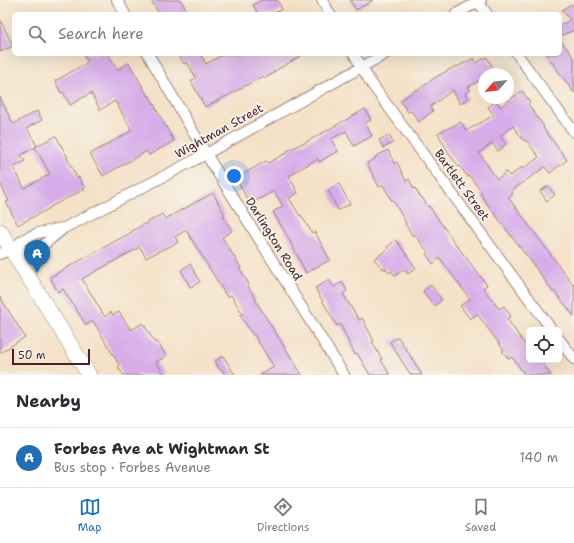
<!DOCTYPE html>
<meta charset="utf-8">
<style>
:root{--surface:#fff;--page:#f7f7f7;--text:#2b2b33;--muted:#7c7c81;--line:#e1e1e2;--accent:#1f6fb2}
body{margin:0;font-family:"Shantell Sans",sans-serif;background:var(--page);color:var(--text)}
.controls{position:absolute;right:12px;bottom:12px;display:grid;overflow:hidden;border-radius:6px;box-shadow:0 4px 16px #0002}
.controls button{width:36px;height:36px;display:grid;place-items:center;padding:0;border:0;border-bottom:1px solid var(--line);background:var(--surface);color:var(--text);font:20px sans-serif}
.compass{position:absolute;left:478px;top:68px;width:36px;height:36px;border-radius:50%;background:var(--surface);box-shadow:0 4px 16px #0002;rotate:243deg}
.scale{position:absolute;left:12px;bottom:10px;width:78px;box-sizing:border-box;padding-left:4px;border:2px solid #4a1f2b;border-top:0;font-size:11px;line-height:14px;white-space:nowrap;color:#4a1f2b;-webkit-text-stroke:3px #f7f3e8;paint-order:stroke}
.you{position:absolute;left:234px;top:176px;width:14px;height:14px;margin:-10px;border:3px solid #fff;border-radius:50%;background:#1a73e8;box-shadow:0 0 0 6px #1a73e833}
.badge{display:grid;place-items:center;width:26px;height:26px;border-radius:50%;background:var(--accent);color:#fff;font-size:13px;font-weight:700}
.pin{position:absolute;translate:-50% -33px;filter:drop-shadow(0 1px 2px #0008)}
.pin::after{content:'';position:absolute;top:21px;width:14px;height:12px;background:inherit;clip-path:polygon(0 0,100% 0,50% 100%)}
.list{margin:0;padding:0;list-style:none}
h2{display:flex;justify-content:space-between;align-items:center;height:52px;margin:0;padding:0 16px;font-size:17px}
h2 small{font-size:13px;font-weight:400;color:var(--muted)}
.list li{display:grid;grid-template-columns:26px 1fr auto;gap:12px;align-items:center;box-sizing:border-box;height:60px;padding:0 16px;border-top:1px solid var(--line)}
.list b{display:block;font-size:15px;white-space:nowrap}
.list p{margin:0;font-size:13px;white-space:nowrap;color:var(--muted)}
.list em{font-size:13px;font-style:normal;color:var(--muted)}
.icon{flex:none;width:22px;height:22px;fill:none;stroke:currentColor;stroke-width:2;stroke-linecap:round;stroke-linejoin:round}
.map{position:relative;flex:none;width:574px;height:375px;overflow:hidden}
.search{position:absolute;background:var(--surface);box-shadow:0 4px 16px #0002;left:12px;right:12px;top:12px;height:44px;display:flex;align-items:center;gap:10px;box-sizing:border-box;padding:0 14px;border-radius:6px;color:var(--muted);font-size:15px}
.sheet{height:112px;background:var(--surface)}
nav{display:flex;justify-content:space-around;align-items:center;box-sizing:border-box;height:56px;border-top:1px solid var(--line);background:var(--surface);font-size:11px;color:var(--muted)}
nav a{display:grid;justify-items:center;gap:2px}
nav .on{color:var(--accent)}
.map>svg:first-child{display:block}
.building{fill:#d7ace9;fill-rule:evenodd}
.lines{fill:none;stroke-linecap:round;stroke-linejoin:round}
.street-casing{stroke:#9f807a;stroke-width:12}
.primary-casing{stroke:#9f807a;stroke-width:16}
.street{stroke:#fff;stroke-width:10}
.primary{stroke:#fff;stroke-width:15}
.labels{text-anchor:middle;stroke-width:4;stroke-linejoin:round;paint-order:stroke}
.street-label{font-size:12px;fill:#4a1f2b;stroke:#f7f3e8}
</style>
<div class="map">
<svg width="574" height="375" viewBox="0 0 574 375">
<rect width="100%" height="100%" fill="#f7f3e8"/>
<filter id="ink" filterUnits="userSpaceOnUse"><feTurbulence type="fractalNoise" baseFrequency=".025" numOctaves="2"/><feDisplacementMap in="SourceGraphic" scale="8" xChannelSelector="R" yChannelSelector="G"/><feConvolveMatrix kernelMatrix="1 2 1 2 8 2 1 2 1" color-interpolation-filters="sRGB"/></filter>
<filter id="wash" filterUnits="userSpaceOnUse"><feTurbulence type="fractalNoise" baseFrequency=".012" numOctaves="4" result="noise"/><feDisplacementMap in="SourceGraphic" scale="16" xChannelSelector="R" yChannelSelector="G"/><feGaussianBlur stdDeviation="0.9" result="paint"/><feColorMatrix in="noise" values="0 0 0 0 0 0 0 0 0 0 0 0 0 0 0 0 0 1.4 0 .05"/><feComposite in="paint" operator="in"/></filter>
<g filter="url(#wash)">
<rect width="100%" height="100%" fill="#f4e2c8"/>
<g id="blocks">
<g class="building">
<polygon points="151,0 181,0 188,14 159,14"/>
<polygon points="262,0 277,0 282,9 273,14 258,14 253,5"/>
<polygon points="350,0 373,0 356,10"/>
<polygon points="571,4 574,8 574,30 560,36 560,25 570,20 562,10"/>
<polygon points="0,19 13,46 0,52"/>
<polygon points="560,39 574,58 574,93 546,54 560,54"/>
<polygon points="83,54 108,54 117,70 129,63 148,96 149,95 156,107 155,107 174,141 149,155 147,151 103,176 90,154 131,131 130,129 131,129 115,101 100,110 91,93 70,105 63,92 61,93 55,81 88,62"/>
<polygon points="178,54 201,54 200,54 206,64 224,54 304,54 273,72 274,73 265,78 263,76 229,95 205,107 191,81 196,78 187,62 184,64"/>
<polygon points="487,57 496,74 484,74 484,78 468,87 470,91 465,93 468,99 460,104 453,90 430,107 433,111 419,122 411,111 408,112 400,101 417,89 418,90 436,77 456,66 457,67 474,58 476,63"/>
<path d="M 522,91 L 530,102 L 528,104 L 544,127 L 543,128 L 567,160 L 550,173 L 545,167 L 511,191 L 513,194 L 508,197 L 574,286 L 574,316 L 554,291 L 553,292 L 525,253 L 524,253 L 480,194 L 482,193 L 470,176 L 468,177 L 460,166 L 459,167 L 448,152 L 438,133 L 461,122 L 466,131 L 494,115 L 488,107 L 496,101 L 500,107 ZM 513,126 L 524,141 L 526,140 L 539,157 L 523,169 L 522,167 L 510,176 L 506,172 L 497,179 L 479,153 L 492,143 L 498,151 L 506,144 L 500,136 Z"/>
<polygon points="0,97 13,124 37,111 42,120 27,128 37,146 21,155 25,161 14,167 24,188 50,174 35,147 56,136 68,158 67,158 77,178 79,177 85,189 50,207 50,208 18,225 6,202 9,201 0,183"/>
<polygon points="365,109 371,120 365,123 372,136 354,146 346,131 331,139 338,151 319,162 318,159 294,172 295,173 289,176 298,193 289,198 300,216 301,215 312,233 315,232 330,260 306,273 288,237 273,212 283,206 274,191 250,204 236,178 266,161 268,163 288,152 287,151 303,143 303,144"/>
<polygon points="389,135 393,143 383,148 379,140"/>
<polygon points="388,150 394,163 397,162 406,181 409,179 414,189 415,188 421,198 422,197 428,207 429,206 457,246 487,285 483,288 499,309 504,306 511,316 507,319 529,350 529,360 540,360 551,375 525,375 512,357 509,359 502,351 504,350 477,314 470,319 460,306 470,299 440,258 433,264 426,254 428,252 415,235 413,236 405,224 406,223 393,200 392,201 383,185 379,187 367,163 376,158 375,157"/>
<polygon points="339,184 350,204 338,210 328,190"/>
<polygon points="548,186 555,195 547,201 540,191"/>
<polygon points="213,193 225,215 223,216 232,231 222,237 241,268 240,269 249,284 247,285 256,299 255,300 302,375 260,375 274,367 254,335 253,335 240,315 243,314 231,295 227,297 186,230 175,237 178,242 165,249 165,248 146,258 140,247 82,279 105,317 111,312 113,315 119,312 131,330 143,323 155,343 157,341 166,356 156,362 165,375 123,375 118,367 120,366 93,321 86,325 63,289 58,292 50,277 132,232 132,231 162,214 165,219"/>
<polygon points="396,240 416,268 408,274 404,269 395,276 391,271 389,273 385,268 383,269 374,259 388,249 387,247"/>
<polygon points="190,264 200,282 190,287 181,270"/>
<polygon points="329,280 334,287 342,282 347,291 343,294 359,320 362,318 374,341 372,342 382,359 381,360 390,375 370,375 357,353 355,355 340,324 337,326 315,288"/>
<polygon points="431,285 442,300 434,306 423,291"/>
<polygon points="0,297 25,337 0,353"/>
<polygon points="398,337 415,363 422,375 411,375 401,360 390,342"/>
<polygon points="223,356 235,375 225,375 222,369 220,370 215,361"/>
</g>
</g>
</g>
<g filter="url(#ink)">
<use href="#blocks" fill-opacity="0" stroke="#9f807a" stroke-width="1"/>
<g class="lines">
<defs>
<g id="street">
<polyline points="117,0 125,14"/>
<polyline points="322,0 330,14"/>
<polyline points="478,2 487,14"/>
<polyline points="456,14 481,0"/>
<polyline points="148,54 206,154 344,375"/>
<polyline points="354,54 371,83 552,330"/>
<polyline points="517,54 574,132"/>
<polyline points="11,249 31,252 42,246 64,228 111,204 206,154 385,54"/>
<polyline points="0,254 11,249 26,238 38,233 62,228"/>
<polyline points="559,339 574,359"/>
</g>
<polyline id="primary" points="0,231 89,375"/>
</defs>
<use href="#street" class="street-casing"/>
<use href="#primary" class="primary-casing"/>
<use href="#street" class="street"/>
<use href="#primary" class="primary"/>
</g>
</g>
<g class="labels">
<g class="street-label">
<text transform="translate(219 131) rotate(-29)" y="4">Wightman Street</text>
<text transform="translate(462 185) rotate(54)" y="4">Bartlett Street</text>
<text transform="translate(274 239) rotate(58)" y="4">Darlington Road</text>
</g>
</g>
</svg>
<div class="controls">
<button><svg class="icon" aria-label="locate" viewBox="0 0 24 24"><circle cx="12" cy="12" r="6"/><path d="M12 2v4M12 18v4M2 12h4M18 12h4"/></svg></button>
</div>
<svg class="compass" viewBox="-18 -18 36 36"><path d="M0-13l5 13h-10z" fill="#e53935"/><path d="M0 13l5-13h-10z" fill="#7c7c81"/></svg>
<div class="scale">50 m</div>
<div class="you"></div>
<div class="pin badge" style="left:37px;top:273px">A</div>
<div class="search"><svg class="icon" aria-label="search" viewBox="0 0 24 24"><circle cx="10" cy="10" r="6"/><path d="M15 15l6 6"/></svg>Search here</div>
</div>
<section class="sheet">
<h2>Nearby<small></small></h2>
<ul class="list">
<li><span class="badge">A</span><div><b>Forbes Ave at Wightman St</b><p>Bus stop · Forbes Avenue</p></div><em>140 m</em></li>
</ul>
</section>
<nav>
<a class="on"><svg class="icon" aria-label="map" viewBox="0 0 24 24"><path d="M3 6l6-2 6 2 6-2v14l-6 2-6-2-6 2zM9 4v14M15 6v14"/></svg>Map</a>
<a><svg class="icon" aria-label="directions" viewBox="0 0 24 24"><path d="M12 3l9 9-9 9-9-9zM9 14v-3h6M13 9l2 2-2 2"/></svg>Directions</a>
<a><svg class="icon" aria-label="saved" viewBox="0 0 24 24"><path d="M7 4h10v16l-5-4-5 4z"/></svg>Saved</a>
</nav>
